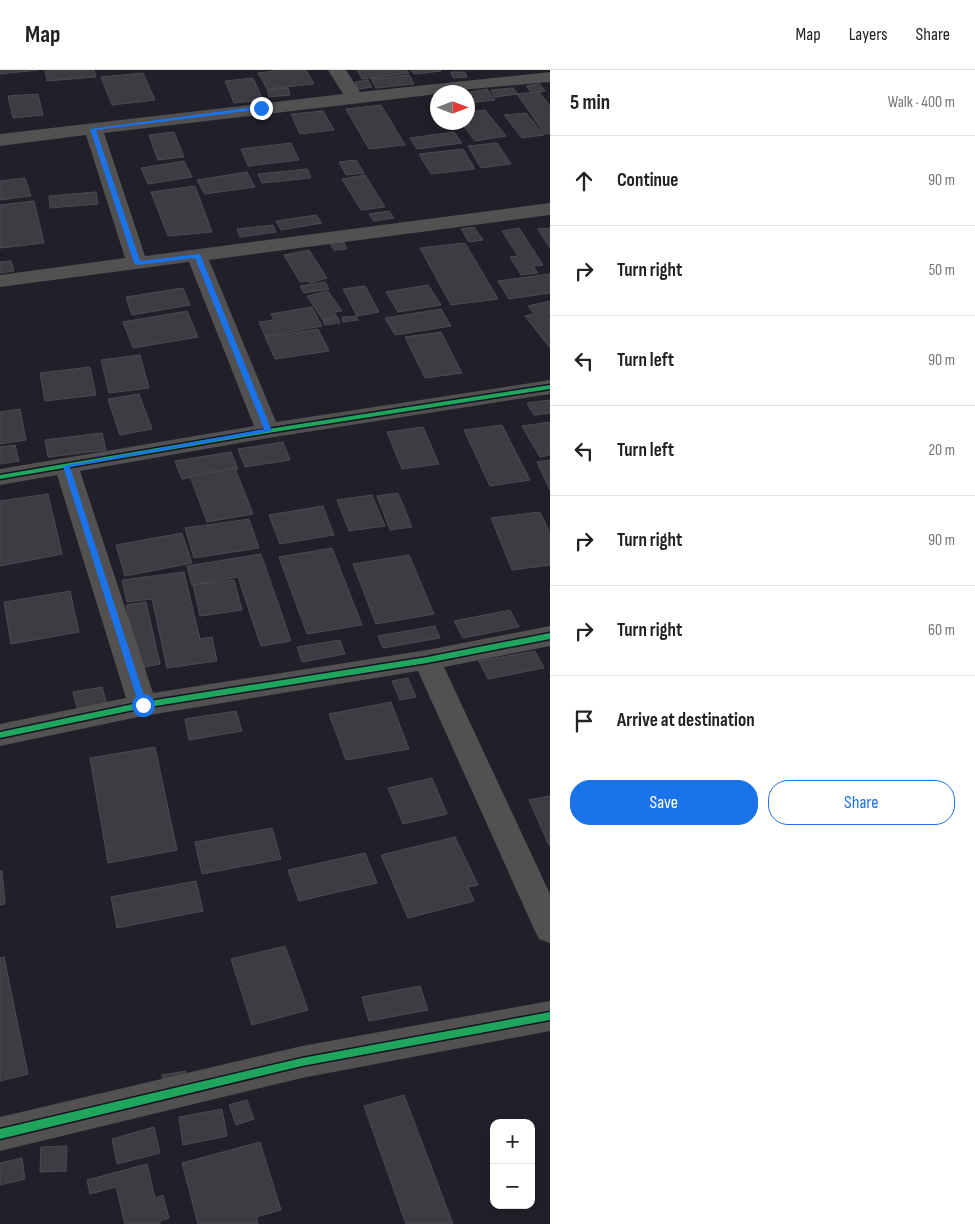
<!DOCTYPE html>
<meta charset="utf-8">
<style>
:root{--surface:#fff;--page:#f2f2f2;--text:#222;--muted:#767676;--line:#e0e0e0;--accent:#1a73e8}
body{margin:0;font-family:"Sofia Sans Condensed",sans-serif;background:var(--page);color:var(--text)}
.controls{position:absolute;right:15px;bottom:15px;display:grid;overflow:hidden;border-radius:10px;box-shadow:0 2px 8px #0003}
.controls button{width:45px;height:45px;display:grid;place-items:center;padding:0;border:0;border-bottom:1px solid var(--line);background:var(--surface);color:var(--text);font:25px sans-serif}
.compass{position:absolute;left:430px;top:15px;width:45px;height:45px;border-radius:50%;background:var(--surface);box-shadow:0 2px 8px #0003;rotate:90deg}
.stop{position:absolute;width:15px;height:15px;margin:-11px;border:4px solid #1a73e8;border-radius:50%;background:#fff}
.stop.end{background:#1a73e8;border-color:#fff;box-shadow:0 1px 5px #0008}
.list{margin:0;padding:0;list-style:none}
h2{display:flex;justify-content:space-between;align-items:center;height:65px;margin:0;padding:0 20px;font-size:21px}
h2 small{font-size:16px;font-weight:400;color:var(--muted)}
.list li{display:grid;grid-template-columns:32px 1fr auto;gap:15px;align-items:center;box-sizing:border-box;height:90px;padding:0 20px;border-top:1px solid var(--line)}
.list b{display:block;font-size:19px;white-space:nowrap}
.list em{font-size:16px;font-style:normal;color:var(--muted)}
.actions{display:flex;gap:10px;padding:15px 20px}
.actions a{flex:1;padding:11px 0;border:1px solid var(--accent);border-radius:20px;text-align:center;font-size:18px;color:var(--accent)}
.actions .main{background:var(--accent);color:#fff}
.icon{flex:none;width:28px;height:28px;fill:none;stroke:currentColor;stroke-width:2;stroke-linecap:round;stroke-linejoin:round}
.map{position:relative;flex:none;width:550px;height:1154px;overflow:hidden}
header{display:flex;align-items:center;gap:30px;box-sizing:border-box;height:70px;padding:0 25px;background:var(--surface);border-bottom:1px solid var(--line)}
header strong{font-size:24px}
nav{display:flex;gap:28px;margin-inline-start:auto;font-size:18px}
main{display:flex}
aside{flex:1;background:var(--surface)}
.map>svg:first-child{display:block}
.building{fill:#3e3b43;stroke:#4d4b52}
.lines{fill:none;stroke-linecap:round;stroke-linejoin:round}
.street{fill:#525051;fill-rule:evenodd}
.cycleway-casing{stroke:#121423;stroke-width:3}
.cycleway{fill:#20a55d;fill-rule:evenodd}
.route{fill:#1a73e8}
</style>
<header>
<strong>Map</strong>
<nav><a>Map</a><a>Layers</a><a>Share</a></nav>
</header>
<main>
<div class="map">
<svg width="550" height="1154" viewBox="0 0 550 1154">
<rect width="100%" height="100%" fill="#1f2029"/>
<g class="building">
<polygon points="0,0 38,0 0,4"/>
<polygon points="45,0 94,0 96,7 47,11"/>
<polygon points="282,0 306,0 314,14 267,19 258,3"/>
<polygon points="357,0 406,0 409,3 362,9"/>
<polygon points="411,0 440,0 441,1 414,4"/>
<polygon points="451,2 465,2 467,7 453,8"/>
<polygon points="143,3 155,30 112,35 101,7"/>
<polygon points="409,5 414,14 376,18 371,9"/>
<polygon points="253,8 263,30 234,33 225,11"/>
<polygon points="368,10 372,17 358,19 355,12"/>
<polygon points="540,14 545,21 532,23 526,16"/>
<polygon points="288,18 290,25 269,27 267,20"/>
<polygon points="513,18 518,24 495,27 491,20"/>
<polygon points="487,19 495,30 468,33 468,26 472,25 470,22"/>
<polygon points="539,22 550,36 550,63 545,64 517,24"/>
<polygon points="38,24 43,45 13,48 8,26"/>
<polygon points="381,35 405,75 369,79 346,39"/>
<polygon points="485,40 506,66 475,71 461,52 468,52 468,42"/>
<polygon points="323,41 334,60 300,64 291,44"/>
<polygon points="526,43 544,65 522,68 504,45"/>
<polygon points="174,62 184,87 158,90 149,65"/>
<polygon points="454,62 462,73 417,79 410,68"/>
<polygon points="291,73 299,90 248,96 241,79"/>
<polygon points="497,73 511,94 481,98 468,76"/>
<polygon points="463,79 475,99 431,104 419,84"/>
<polygon points="356,90 364,103 346,105 339,92"/>
<polygon points="184,91 192,107 148,114 141,98"/>
<polygon points="307,99 311,108 262,113 258,104"/>
<polygon points="247,102 255,117 205,124 197,110"/>
<polygon points="365,105 385,137 361,140 342,109"/>
<polygon points="25,108 31,126 0,130 0,111"/>
<polygon points="195,116 212,162 168,166 151,122"/>
<polygon points="96,122 98,134 50,138 49,126"/>
<polygon points="34,131 44,173 0,178 0,135"/>
<polygon points="389,141 394,148 374,151 369,144"/>
<polygon points="316,145 322,153 281,160 276,151"/>
<polygon points="273,155 276,162 240,167 237,159"/>
<polygon points="474,157 483,170 469,172 461,159"/>
<polygon points="519,158 543,195 533,196 538,203 521,205 510,187 518,186 502,161"/>
<polygon points="550,158 550,178 538,159"/>
<polygon points="343,171 347,179 334,180 330,173"/>
<polygon points="465,173 498,229 451,235 420,178"/>
<polygon points="309,180 327,208 310,213 308,211 300,212 284,185"/>
<polygon points="11,191 14,201 0,203 0,192"/>
<polygon points="550,204 550,223 509,229 498,211"/>
<polygon points="325,212 329,219 304,223 300,216"/>
<polygon points="428,215 441,235 398,242 386,222"/>
<polygon points="365,216 379,242 357,246 343,219"/>
<polygon points="183,218 190,235 132,245 126,227"/>
<polygon points="328,221 342,241 334,242 337,247 323,250 307,226"/>
<polygon points="550,231 550,278 525,246 534,244 528,236"/>
<polygon points="312,237 322,256 265,266 259,252 274,250 271,244"/>
<polygon points="441,239 451,256 395,265 385,248"/>
<polygon points="187,241 198,267 133,278 123,252"/>
<polygon points="356,246 358,250 343,252 342,247"/>
<polygon points="338,248 340,253 325,255 323,251"/>
<polygon points="318,259 329,281 275,289 265,267"/>
<polygon points="441,262 462,303 425,308 405,267"/>
<polygon points="140,285 149,318 109,323 101,290"/>
<polygon points="90,297 96,325 45,331 40,303"/>
<polygon points="139,324 152,359 120,365 108,329"/>
<polygon points="550,330 550,343 534,345 527,333"/>
<polygon points="20,339 26,370 0,374 0,342"/>
<polygon points="550,352 550,385 540,387 522,356"/>
<polygon points="502,355 530,410 490,416 464,360"/>
<polygon points="423,357 439,394 402,399 387,362"/>
<polygon points="102,363 106,380 48,387 45,370"/>
<polygon points="283,372 290,390 245,397 238,379"/>
<polygon points="15,375 19,391 0,394 0,377"/>
<polygon points="231,382 238,399 182,409 175,391"/>
<polygon points="550,390 550,420 537,392"/>
<polygon points="235,398 253,444 207,452 190,406"/>
<polygon points="398,423 412,457 390,460 377,426"/>
<polygon points="48,424 62,484 0,496 0,431"/>
<polygon points="372,425 385,456 349,461 337,430"/>
<polygon points="323,436 334,465 280,474 269,445"/>
<polygon points="540,442 550,463 550,495 512,500 491,448"/>
<polygon points="249,449 259,478 194,488 185,458"/>
<polygon points="182,463 192,493 125,506 116,475"/>
<polygon points="332,478 362,555 307,564 279,487"/>
<polygon points="261,484 291,571 261,576 238,507 192,515 187,496"/>
<polygon points="409,485 434,544 376,554 353,494"/>
<polygon points="184,502 200,569 212,567 217,591 167,598 152,529 127,532 122,510"/>
<polygon points="234,510 242,540 200,546 193,515"/>
<polygon points="70,521 79,562 11,574 4,532"/>
<polygon points="146,532 160,594 140,598 126,535"/>
<polygon points="510,540 519,557 463,568 454,551"/>
<polygon points="435,556 440,568 383,578 378,566"/>
<polygon points="340,570 345,584 302,592 297,577"/>
<polygon points="535,581 544,598 488,609 479,591"/>
<polygon points="408,608 416,627 400,630 392,611"/>
<polygon points="102,617 109,641 79,646 73,622"/>
<polygon points="391,632 409,679 346,690 329,644"/>
<polygon points="236,641 242,661 189,670 185,649"/>
<polygon points="155,677 177,780 108,793 90,688"/>
<polygon points="432,708 447,744 403,754 388,718"/>
<polygon points="550,726 550,775 549,775 529,730"/>
<polygon points="272,758 281,789 202,804 195,772"/>
<polygon points="455,767 478,815 468,817 474,831 408,848 381,785"/>
<polygon points="365,783 377,813 299,831 288,800"/>
<polygon points="2,800 5,834 0,835 0,801"/>
<polygon points="196,811 203,841 117,858 111,827"/>
<polygon points="285,876 308,940 252,955 231,889"/>
<polygon points="4,887 28,1004 0,1011 0,888"/>
<polygon points="420,916 428,940 369,951 362,927"/>
<polygon points="186,1001 188,1012 163,1016 162,1005"/>
<polygon points="404,1025 453,1154 406,1154 364,1036"/>
<polygon points="247,1030 254,1049 236,1055 229,1035"/>
<polygon points="222,1039 227,1066 183,1075 179,1047"/>
<polygon points="154,1057 160,1083 117,1094 112,1069"/>
<polygon points="260,1072 281,1140 256,1147 258,1154 198,1154 182,1093"/>
<polygon points="67,1076 66,1101 40,1102 41,1077"/>
<polygon points="22,1088 25,1109 0,1115 0,1093"/>
<polygon points="147,1094 155,1128 163,1125 169,1148 160,1151 160,1154 125,1154 116,1117 90,1124 87,1110"/>
</g>
<g class="lines">
<g class="street">
<polygon points="328,0 346,0 360,22 550,2 550,12 438,22 438,24 104,63 145,186 550,133 550,145 209,190 276,352 550,310 550,324 268,368 80,401 153,623 427,580 550,556 550,576 444,597 550,824 550,873 539,869 534,859 418,601 143,646 0,676 0,654 126,628 57,405 0,415 0,399 254,356 189,192 0,217 0,205 125,188 86,65 0,76 0,64 343,24"/>
<polygon points="550,931 550,961 302,1008 0,1081 0,1047 302,976"/>
</g>
<defs>
<g id="cycleway">
<polygon points="550,315 550,319 268,363 0,409 0,405 268,359"/>
<polygon points="550,563 550,569 427,593 143,638 0,668 0,662 143,632 427,587"/>
<polygon points="550,942 550,950 302,996 0,1069 0,1059 302,988"/>
</g>
</defs>
<use href="#cycleway" class="cycleway-casing"/>
<use href="#cycleway" class="cycleway"/>
</g>
<polygon class="route" points="261,36 263,39 96,60 140,191 200,184 272,361 70,397 147,635 143,638 139,635 63,396 264,359 195,188 138,195 134,193 90,59"/>
</svg>
<div class="controls">
<button>+</button>
<button>−</button>
</div>
<svg class="compass" viewBox="-18 -18 36 36"><path d="M0-13l5 13h-10z" fill="#e53935"/><path d="M0 13l5-13h-10z" fill="#767676"/></svg>
<div class="stop" style="left:143px;top:635px"></div>
<div class="stop end" style="left:261px;top:38px"></div>
</div>
<aside>
<h2>5 min<small>Walk · 400 m</small></h2>
<ul class="list">
<li><svg class="icon" aria-label="ahead" viewBox="0 0 24 24"><path d="M12 20V5M6 11l6-6 6 6"/></svg><div><b>Continue</b></div><em>90 m</em></li>
<li><svg class="icon" aria-label="right" viewBox="0 0 24 24"><path d="M7 20v-9h11M14 6l5 5-5 5"/></svg><div><b>Turn right</b></div><em>50 m</em></li>
<li><svg class="icon" aria-label="left" viewBox="0 0 24 24"><path d="M17 20v-9H6M10 6l-5 5 5 5"/></svg><div><b>Turn left</b></div><em>90 m</em></li>
<li><svg class="icon" aria-label="left" viewBox="0 0 24 24"><path d="M17 20v-9H6M10 6l-5 5 5 5"/></svg><div><b>Turn left</b></div><em>20 m</em></li>
<li><svg class="icon" aria-label="right" viewBox="0 0 24 24"><path d="M7 20v-9h11M14 6l5 5-5 5"/></svg><div><b>Turn right</b></div><em>90 m</em></li>
<li><svg class="icon" aria-label="right" viewBox="0 0 24 24"><path d="M7 20v-9h11M14 6l5 5-5 5"/></svg><div><b>Turn right</b></div><em>60 m</em></li>
<li><svg class="icon" aria-label="arrive" viewBox="0 0 24 24"><path d="M6 21V4h12l-3 4 3 4H6"/></svg><div><b>Arrive at destination</b></div></li>
</ul>
<div class="actions"><a class="main">Save</a><a>Share</a></div>
</aside>
</main>
